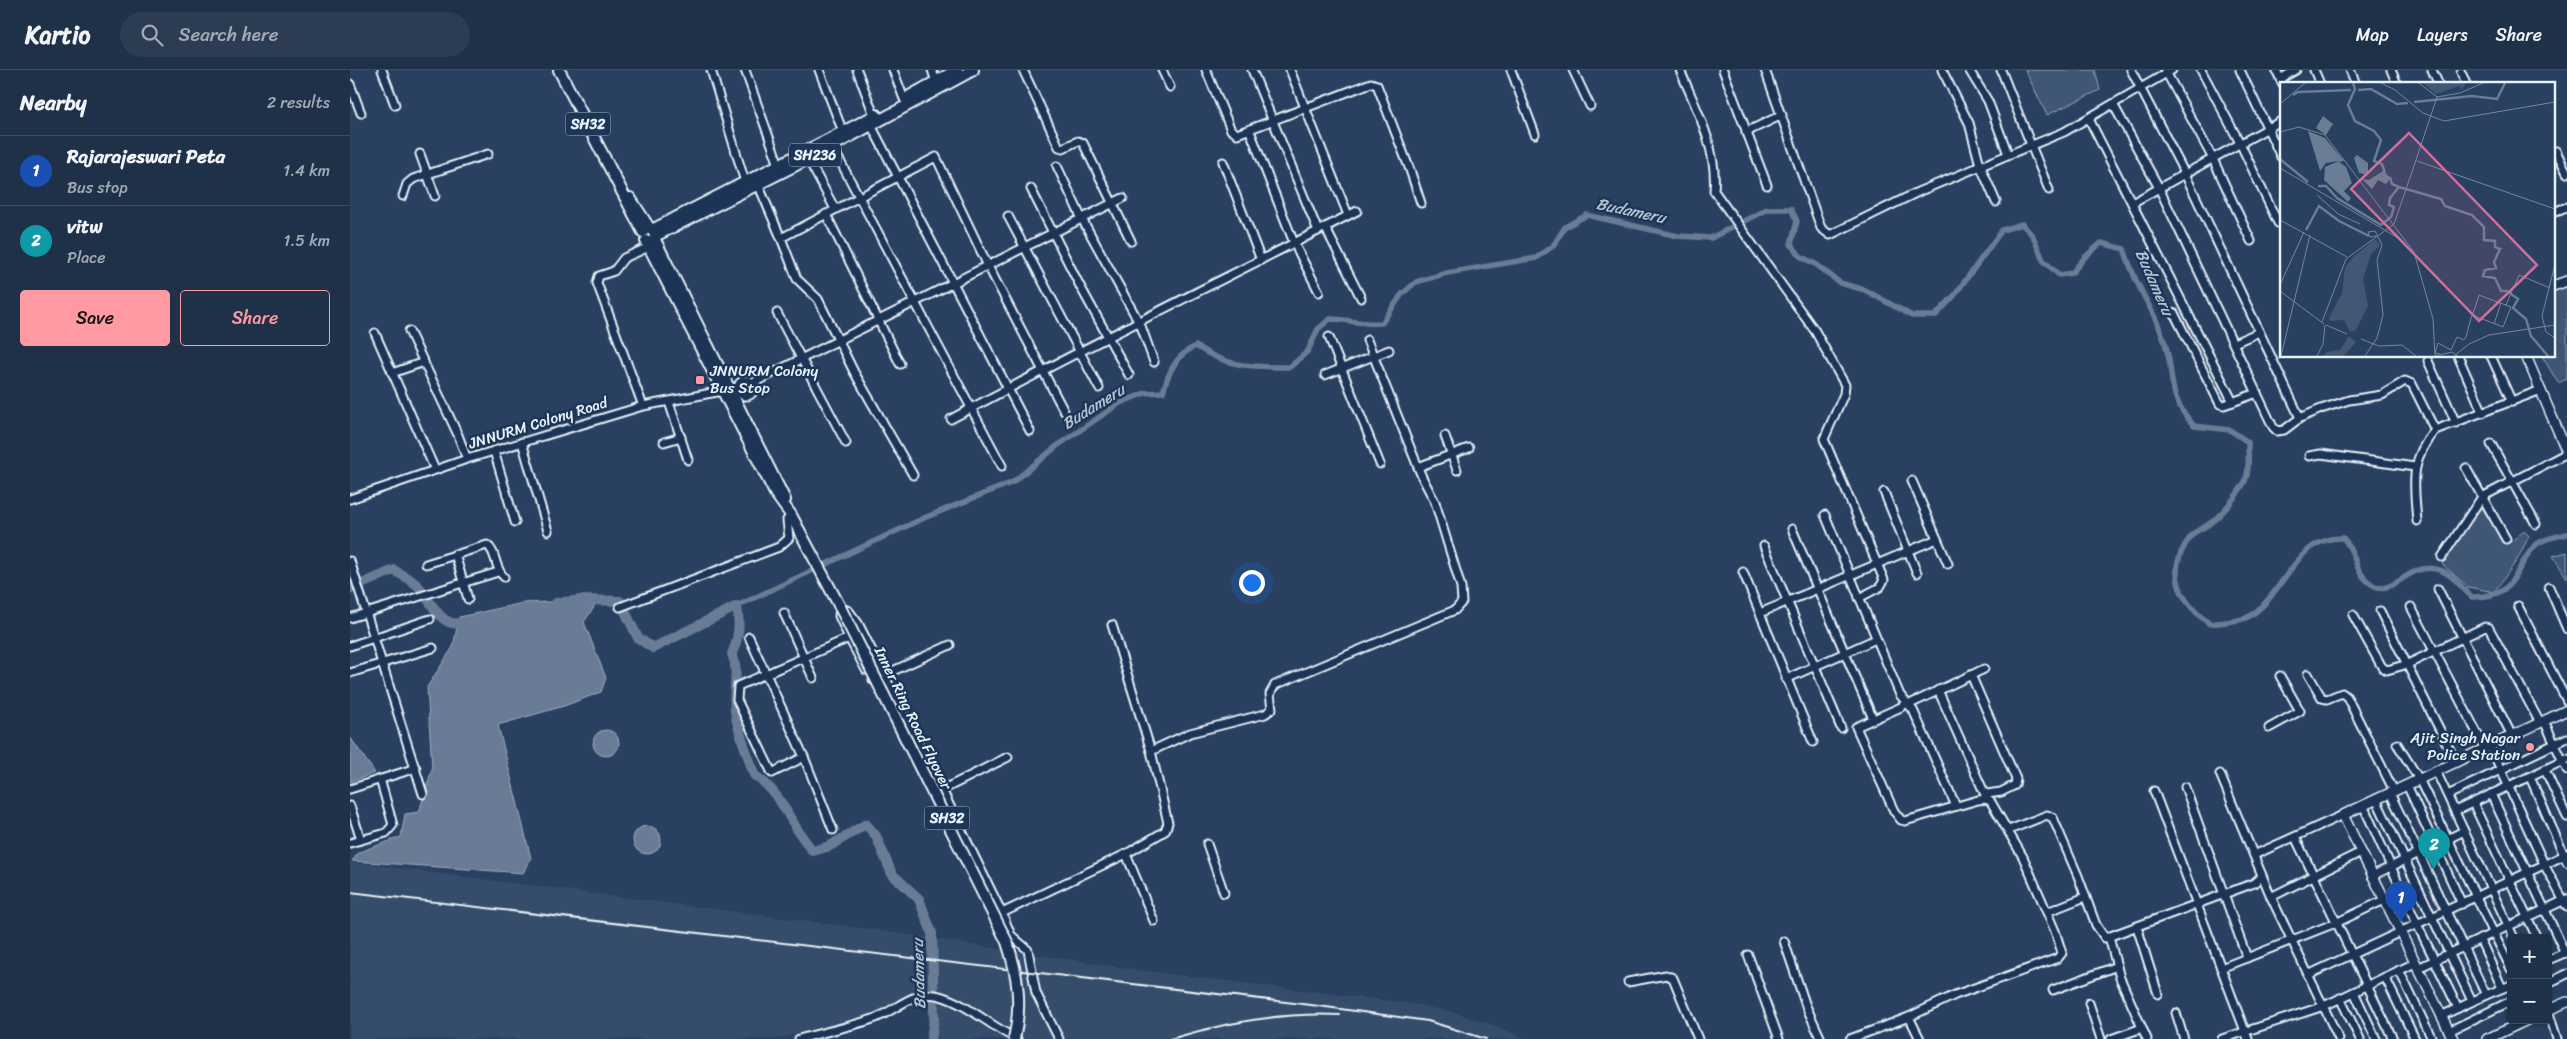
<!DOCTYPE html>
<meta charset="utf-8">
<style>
:root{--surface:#1f3049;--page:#2c3c53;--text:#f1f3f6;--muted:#a1a9b4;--line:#3c4b61;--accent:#ff9aa2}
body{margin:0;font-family:Sriracha,sans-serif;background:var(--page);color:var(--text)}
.controls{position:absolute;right:15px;bottom:15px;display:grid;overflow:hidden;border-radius:5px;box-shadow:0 1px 4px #0004}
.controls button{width:45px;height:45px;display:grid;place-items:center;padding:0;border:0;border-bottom:1px solid var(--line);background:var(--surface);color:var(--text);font:25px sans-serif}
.you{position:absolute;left:901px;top:512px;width:18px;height:18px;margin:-12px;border:4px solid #fff;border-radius:50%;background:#1a73e8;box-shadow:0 0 0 8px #1a73e833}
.badge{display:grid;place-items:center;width:32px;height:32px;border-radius:50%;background:var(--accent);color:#fff;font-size:16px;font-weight:700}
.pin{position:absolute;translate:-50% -41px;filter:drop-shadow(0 1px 2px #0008)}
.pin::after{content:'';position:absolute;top:26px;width:18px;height:15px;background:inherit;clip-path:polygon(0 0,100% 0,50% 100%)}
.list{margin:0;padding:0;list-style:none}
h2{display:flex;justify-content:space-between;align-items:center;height:65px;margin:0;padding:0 20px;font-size:21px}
h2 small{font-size:16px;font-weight:400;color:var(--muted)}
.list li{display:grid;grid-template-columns:32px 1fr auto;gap:15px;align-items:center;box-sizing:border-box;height:70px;padding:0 20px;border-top:1px solid var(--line)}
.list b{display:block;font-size:19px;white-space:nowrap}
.list p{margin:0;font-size:16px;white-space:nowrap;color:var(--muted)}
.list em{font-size:16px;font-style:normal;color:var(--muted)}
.actions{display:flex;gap:10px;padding:15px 20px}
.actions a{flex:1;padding:11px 0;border:1px solid var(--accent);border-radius:5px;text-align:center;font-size:18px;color:var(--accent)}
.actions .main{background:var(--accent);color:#111}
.icon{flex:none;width:28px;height:28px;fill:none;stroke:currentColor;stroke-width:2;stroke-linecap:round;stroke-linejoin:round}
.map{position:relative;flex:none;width:2217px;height:969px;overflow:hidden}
header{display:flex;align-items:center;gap:30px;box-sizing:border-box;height:70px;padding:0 25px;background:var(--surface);border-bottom:1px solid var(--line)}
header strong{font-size:24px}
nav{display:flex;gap:28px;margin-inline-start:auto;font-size:18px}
.search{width:350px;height:45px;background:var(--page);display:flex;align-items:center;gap:12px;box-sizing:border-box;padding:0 18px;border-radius:28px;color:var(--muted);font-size:19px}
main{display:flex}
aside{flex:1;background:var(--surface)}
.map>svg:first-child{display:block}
.built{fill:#364d6b}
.green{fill:#415774;stroke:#94a4b6}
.water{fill:#6b7c95;stroke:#9dabbd}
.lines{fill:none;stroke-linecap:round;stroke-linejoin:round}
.canal{stroke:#6b7c95;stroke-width:5.5}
.river{stroke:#6b7c95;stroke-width:10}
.street-casing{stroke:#e8f1f8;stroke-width:11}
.secondary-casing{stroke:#e8f1f8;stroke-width:12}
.primary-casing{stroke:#e8f1f8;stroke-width:14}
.street{stroke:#1d3557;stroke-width:7}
.secondary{stroke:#1d3557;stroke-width:9}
.primary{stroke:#1d3557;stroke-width:10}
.rail{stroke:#e8f1f8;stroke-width:2}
.primary-bridge-casing{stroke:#e8f1f8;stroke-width:14;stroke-linecap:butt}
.primary-bridge{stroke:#1d3557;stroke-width:10}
.poi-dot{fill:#ff9aa2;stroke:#1d3557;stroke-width:2}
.labels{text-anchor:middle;stroke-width:5;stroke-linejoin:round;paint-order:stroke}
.shield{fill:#1d3557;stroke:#abb9c8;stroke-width:1}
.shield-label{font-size:14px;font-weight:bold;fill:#e8f1f8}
.poi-label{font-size:15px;fill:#e8f1f8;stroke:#1d3557;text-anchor:start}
.street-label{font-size:15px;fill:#e8f1f8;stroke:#1d3557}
.water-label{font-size:16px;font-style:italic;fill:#b6c2d0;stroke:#1d3557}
.inset-river{fill:none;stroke:#6b7c95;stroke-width:2.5}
.inset-road{fill:none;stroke:#75879d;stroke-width:1}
.view{fill:#d16f9a;fill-opacity:0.15;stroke:#d16f9a;stroke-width:2.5}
.inset-edge{fill:none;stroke:#e8f1f8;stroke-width:2.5}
</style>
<header>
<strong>Kartio</strong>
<div class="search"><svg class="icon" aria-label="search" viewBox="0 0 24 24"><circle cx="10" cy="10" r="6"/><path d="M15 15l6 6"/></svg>Search here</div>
<nav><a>Map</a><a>Layers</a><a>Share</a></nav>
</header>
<main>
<aside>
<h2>Nearby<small>2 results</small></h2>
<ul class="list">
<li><span class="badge" style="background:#1a4fb4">1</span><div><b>Rajarajeswari Peta</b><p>Bus stop</p></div><em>1.4 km</em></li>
<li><span class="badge" style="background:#0f9aa8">2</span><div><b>vitw</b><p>Place</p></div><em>1.5 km</em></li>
</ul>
<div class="actions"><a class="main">Save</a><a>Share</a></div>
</aside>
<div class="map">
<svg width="2217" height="969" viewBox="0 0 2217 969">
<rect width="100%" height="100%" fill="#294061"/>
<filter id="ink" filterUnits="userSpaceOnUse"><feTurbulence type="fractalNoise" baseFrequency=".02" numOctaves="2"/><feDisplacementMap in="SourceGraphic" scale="10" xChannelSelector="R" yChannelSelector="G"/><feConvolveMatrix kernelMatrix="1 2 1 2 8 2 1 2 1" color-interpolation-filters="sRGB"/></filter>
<g filter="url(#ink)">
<polygon class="built" points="0,792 526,860 795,901 1064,934 1106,943 1154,959 1174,969 582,969 582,927 555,931 515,946 426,969 0,969"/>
<g class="green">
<polygon points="1675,0 1745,0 1750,20 1697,45"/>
<polygon points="2217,215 2217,309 2208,313 2192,286 2203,286 2203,220"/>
<polygon points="2130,436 2158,474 2174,461 2179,466 2167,490 2144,522 2118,517 2092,494"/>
<polygon points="2217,482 2217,508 2203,486"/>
</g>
<g class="water">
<polygon points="246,530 243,539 234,552 256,608 251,622 214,636 148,655 181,788 173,803 2,791 9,782 51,767 55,744 69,742 82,699 77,617 103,577 109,547 173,533"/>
<circle cx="256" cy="673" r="13"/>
<polygon points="0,667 25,703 0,712"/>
<circle cx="297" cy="770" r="14"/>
</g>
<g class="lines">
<path class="canal" d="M 387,536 L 574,448 L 663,412 L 707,376 L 770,333 L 795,323 L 813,322 C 819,301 826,285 846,276 C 878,298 903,297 940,297 L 958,281 L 968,259 L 980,249 C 998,249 1013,255 1032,253 L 1052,224 L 1066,212 L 1097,203 L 1186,188 L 1203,176 L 1215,157 L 1237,145 L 1328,166 L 1361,168 L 1417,139 L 1441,139 L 1447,151 L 1441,174 L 1450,186 L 1467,195 L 1490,213 L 1515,220 L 1562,246 L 1585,246 L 1604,226 L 1652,160 L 1672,154 L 1683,166 L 1693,190 L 1709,205 L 1722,203 L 1735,187 L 1751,173 L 1774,179 C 1779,192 1783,206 1790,218 C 1798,235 1807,249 1813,267 C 1827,304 1813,321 1844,356 L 1880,360 L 1898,372 C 1898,385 1900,402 1894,413 C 1886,427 1872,445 1859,454 C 1854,458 1847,460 1843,464 C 1814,498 1827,530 1860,554 C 1871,552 1888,552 1898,547 C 1935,526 1944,466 1993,468 C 2007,482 2003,501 2020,513 C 2043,531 2058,489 2090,500 C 2103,504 2111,518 2122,527 C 2166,526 2160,508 2182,479 C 2189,469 2205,467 2217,464"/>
<g class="river">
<path d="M 0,519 L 44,500 C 51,505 61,509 67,515 C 83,531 90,563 119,551"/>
<path d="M 206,533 L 231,530 L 270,531 L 288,568 L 303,578 L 387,536 C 390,554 389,567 382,584 C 390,602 382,621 385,641 C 388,663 398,684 404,705 C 435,725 439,755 463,781 L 480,776 L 516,754 L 526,766 L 542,804 L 569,829 L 582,863 L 584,949 L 581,969"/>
</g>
<defs>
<g id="street">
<polyline points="32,0 45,35"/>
<polyline points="361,0 395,112"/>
<polyline points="395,0 429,95"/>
<polyline points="469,0 493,62"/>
<polyline points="507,0 524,45"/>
<polyline points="543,0 554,29"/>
<polyline points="582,0 586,12"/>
<polyline points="673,0 709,77 713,78 728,71 733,73 781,171"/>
<polyline points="812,0 820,17"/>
<polyline points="856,0 881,60 887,64 1021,13 1027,15 1060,100 1071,133"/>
<polyline points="902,0 968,161"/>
<polyline points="940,0 998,145"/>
<polyline points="1161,0 1185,64"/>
<polyline points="1223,0 1240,36"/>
<path d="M 1330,0 C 1346,38 1368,79 1364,121 L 1465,261 L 1495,315 L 1494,324 L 1474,369 L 1534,510 L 1530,517 L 1509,528"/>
<polyline points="1373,0 1417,115"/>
<polyline points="1415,0 1471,158 1480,165 1570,121 1714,62 1822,0"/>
<polyline points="1592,0 1619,53 1630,95 1646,132"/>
<polyline points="1619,0 1638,31 1658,84"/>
<polyline points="1651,0 1699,120"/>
<polyline points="1781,0 1835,104 1950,348"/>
<polyline points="1815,0 1863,89 1901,171"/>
<polyline points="1851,0 1890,73 1928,153"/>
<polyline points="1890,0 1931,87"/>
<polyline points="1926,0 1933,14"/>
<polyline points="1964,0 1970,14"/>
<polyline points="2000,0 2006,14"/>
<polyline points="2041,0 2047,14"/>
<polyline points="2082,0 2088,13"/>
<polyline points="2111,2 2116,14"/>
<polyline points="1930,9 1946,0"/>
<polyline points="0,14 11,43"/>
<polyline points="1763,34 1809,118 1923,357 1927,361 1934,360 1950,348 1971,339 1999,330 2032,325 2055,311 2062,314 2085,360 2191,320"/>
<polyline points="1739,49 1883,332"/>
<polyline points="521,55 680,361"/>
<polyline points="900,61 944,173 969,222"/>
<polyline points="1396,62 1432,45"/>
<polyline points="482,76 652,396"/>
<polyline points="2206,81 2217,103"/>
<polyline points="70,84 85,126"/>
<polyline points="458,89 485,139"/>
<polyline points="873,92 911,190"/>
<polyline points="707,96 732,149 791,256 804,292"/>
<polyline points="408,114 431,168 586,87 638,196 714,341"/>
<polyline points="681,119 730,216 779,305"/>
<polyline points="53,126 57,114 63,109 138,84"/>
<polyline points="1782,133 1931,51"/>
<polyline points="2203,142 2217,137"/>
<polyline points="476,144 550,294"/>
<polyline points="658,146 749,318"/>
<polyline points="975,157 1011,228"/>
<polyline points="431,168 447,209 468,229 504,302 563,405"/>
<polyline points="427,243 496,373"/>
<polyline points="1824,243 1870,334 1874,335 1907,323"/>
<polyline points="59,261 108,365 117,389"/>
<polyline points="25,263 85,400"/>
<polyline points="979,267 1030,394"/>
<polyline points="1884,273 1909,262"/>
<polyline points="2108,286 2133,343"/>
<polyline points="2141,286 2162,332"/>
<polyline points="2078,291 2106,353"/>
<polyline points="42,303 74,292"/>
<polyline points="975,305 1039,280"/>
<circle cx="396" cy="318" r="8"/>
<polyline points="403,313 773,128"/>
<polyline points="319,332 338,390"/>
<polyline points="293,336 247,213 249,206 264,201 274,188 299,177"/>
<path d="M 601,349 C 735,277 872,210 1007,141"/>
<polyline points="1095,366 1107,400"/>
<polyline points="172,372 198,461"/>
<polyline points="314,372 331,367"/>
<polyline points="2141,374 2186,454"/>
<polyline points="144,381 165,452"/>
<polyline points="1959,386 1971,384 2065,397"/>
<polyline points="1068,397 1119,378"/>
<polyline points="2116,398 2156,469"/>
<polyline points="1562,411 1598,494"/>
<polyline points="1534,422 1567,503"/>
<polyline points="0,429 117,389 293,336 388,318"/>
<polyline points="1475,445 1550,625 1563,640 1606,736"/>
<path d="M 2067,451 C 2064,413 2059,391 2085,360"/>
<polyline points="1442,459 1523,649"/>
<polyline points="1414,476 1491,658"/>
<polyline points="105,484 118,529"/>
<polyline points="2092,487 2132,427 2217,383"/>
<polyline points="0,491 73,724"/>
<path d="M 76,494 L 137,475 C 147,482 144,498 154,507"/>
<polyline points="1393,502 1463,672"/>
<polyline points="2199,517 2217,559"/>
<polyline points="2088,519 2162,666"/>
<polyline points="2168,536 2217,631"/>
<polyline points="270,537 429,477 439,468 437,450 441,445"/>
<polyline points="2061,537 2135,678"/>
<polyline points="2030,541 2106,692"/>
<polyline points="434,543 463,608"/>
<polyline points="1410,543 1587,469"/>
<polyline points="2003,545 2032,597 2037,600 2058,594 2135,557 2139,558 2190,653"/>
<polyline points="0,548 148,502"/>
<polyline points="399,567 454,687 483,760"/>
<polyline points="499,568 489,546 490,537 499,541 508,553 592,720"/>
<polyline points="0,576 80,549"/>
<polyline points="0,603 83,578"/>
<polyline points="1958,604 1972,628 1977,629 1992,623 1997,627 2044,721"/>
<polyline points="1621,605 1666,709 1665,715 1651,722 1637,724"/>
<polyline points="1436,609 1526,569"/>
<polyline points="523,610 600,575"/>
<polyline points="1588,620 1637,729"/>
<polyline points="1560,634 1634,599"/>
<polyline points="2194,651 2217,700"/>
<polyline points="1919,658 1950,641 1930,606"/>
<polyline points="2047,674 2069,709 2161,899"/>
<polyline points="2140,676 2195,796 2217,837"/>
<polyline points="801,681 840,663 915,644 922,639 920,624 925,615 1105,540 1112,532 1111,517 1085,432 1072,407 1017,270"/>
<polyline points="454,687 422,703 387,630 388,616 499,568 516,600"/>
<polyline points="658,687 592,720 652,843 776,784 815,761 818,753 801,681 762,555"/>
<polyline points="2195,700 2217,747"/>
<polyline points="2086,701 2164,868"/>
<polyline points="1870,704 1921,827 1989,969"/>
<polyline points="2180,707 2217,792"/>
<polyline points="2057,715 2112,834"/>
<polyline points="1835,717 1897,888"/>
<polyline points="0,719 66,698"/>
<polyline points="1804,721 1898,969"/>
<polyline points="2040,723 2136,925 2161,915"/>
<polyline points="2141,724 2215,883"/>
<polyline points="2098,725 2217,668"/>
<polyline points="2026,729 2122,931"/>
<polyline points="2123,733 2187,868"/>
<polyline points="2013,735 2067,854 2108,938"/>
<polyline points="0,736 11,770"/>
<polyline points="2105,741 2217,689"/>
<polyline points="1659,760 1697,745 1703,748 1728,806 1746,855 1755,868 1904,813 1911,807"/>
<polyline points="1945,767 2043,969"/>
<polyline points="0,773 36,763 43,755 30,709"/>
<polyline points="857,774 874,823"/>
<polyline points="776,784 804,851"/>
<polyline points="1904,785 1993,745"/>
<polyline points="2022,806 2114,761"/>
<polyline points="1921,827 2011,782"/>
<polyline points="1697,842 1735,827"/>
<polyline points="652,843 661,865 678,880 686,923 709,969"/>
<polyline points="1787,857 1808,924"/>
<polyline points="1759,867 1770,908 1797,969"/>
<polyline points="2130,869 2152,918"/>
<polyline points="1434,871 1456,936 1471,969"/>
<polyline points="1398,885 1429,969"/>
<polyline points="2198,890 2217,882"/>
<polyline points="1871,898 1988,852 2034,830"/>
<polyline points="2068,898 2217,829"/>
<polyline points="2049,900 2082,969"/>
<polyline points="1958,905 2217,784"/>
<polyline points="2035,907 2065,969"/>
<polyline points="1278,912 1316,905 1323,908 1348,969"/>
<polyline points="2198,913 2217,904"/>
<polyline points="1703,920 1767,896"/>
<polyline points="2004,922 2026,969"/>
<polyline points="1990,928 2010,969"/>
<polyline points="1739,933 1751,969"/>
<polyline points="2198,940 2207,969"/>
<polyline points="1826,943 1834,969"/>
<polyline points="2091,946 2136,925"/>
<polyline points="1559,947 1570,969"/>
<polyline points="2099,961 2161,931"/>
<path d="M 449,969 C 474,962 499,957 523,949 C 545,942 564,918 590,926 C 618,934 640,956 667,969"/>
<polyline points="1500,969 1559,947 1605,925 1708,888 1712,883 1705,861 1673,787 1641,732 1637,729 1628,730 1555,751 1551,750 1544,741 1506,657 1551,637 1556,633"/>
<polyline points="1761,969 1792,958"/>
<polyline points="1872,969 1974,936 2065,893"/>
</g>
<g id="secondary">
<polyline points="2203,216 2217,211"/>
<polyline points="2176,286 2217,382"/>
<polyline points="2198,940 2217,932"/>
<polyline points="2103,969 1993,745 2217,640"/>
<polyline points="2137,969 2177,950"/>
</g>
<g id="primary">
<polyline points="209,0 293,162"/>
<polyline points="560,26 607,0"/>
<polyline points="280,128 300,159"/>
<polyline points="302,160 526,45"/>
<polyline points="305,166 458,89 623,0"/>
<polyline points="304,168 435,430"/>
<polyline points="296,171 425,423 441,445 490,537"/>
</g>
</defs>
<use href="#street" class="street-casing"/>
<use href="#secondary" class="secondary-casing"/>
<use href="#primary" class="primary-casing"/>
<use href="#street" class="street"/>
<use href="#secondary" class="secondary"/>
<use href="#primary" class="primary"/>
<g class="rail">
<polyline points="0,822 961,935 1078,951 1136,969"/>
<path d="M 820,969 C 876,952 931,942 990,945"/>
</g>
<defs>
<path id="primary-bridge" d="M 490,537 L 657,872 C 668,905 672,935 664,969"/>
</defs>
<use href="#primary-bridge" class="primary-bridge-casing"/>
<use href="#primary-bridge" class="primary-bridge"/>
</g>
</g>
<g class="poi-dot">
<rect x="345" y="305" width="10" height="10" rx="2.5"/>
<circle cx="2180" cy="677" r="5"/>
</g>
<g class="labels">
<g class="shield">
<rect x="215.5" y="42.5" width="45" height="23" rx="4"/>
<rect x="439" y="73.5" width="52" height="23" rx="4"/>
<rect x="574.5" y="736.5" width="45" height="23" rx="4"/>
</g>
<g class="shield-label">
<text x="238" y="59">SH32</text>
<text x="465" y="90">SH236</text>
<text x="597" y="753">SH32</text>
</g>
<g class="poi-label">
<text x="360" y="306">JNNURM Colony<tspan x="360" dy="17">Bus Stop</tspan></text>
<text x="2170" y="673" text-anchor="end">Ajit Singh Nagar<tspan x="2170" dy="17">Police Station</tspan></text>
</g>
<g class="street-label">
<text transform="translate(188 353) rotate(-17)" y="5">JNNURM Colony Road</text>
<text transform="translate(563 648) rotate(64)" y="5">Inner Ring Road Flyover</text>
</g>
<g class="water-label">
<text transform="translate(1281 140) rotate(12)" y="6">Budameru</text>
<text transform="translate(1805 212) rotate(66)" y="6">Budameru</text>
<text transform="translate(743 336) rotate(-32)" y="6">Budameru</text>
<text transform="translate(568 904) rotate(-92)" y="6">Budameru</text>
</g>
</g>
<g transform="translate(1930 12)">
<rect width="275" height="275" fill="#294061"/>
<path d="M 143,1 L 186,1 L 182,8 L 179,4 L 156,12 ZM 95,157 L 100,163 L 91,172 L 83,197 L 88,224 L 76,248 L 70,250 L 64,238 L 50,239 L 49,236 L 62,211 L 65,186 L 73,175 ZM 69,254 L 76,260 L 64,274 L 42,274 L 47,270 L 60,268 Z" fill="#415774"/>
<path d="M 43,34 L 53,42 L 46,53 L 36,46 ZM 28,49 L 45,56 L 64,79 L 59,80 L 66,85 L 72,101 L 64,109 L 71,116 L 68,120 L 44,98 L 45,85 L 59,79 L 46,81 L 40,89 ZM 77,73 L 88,81 L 88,93 L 79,91 L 74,76 ZM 103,89 L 111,96 L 106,102 L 98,98 L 92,107 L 82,97 L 89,98 Z" fill="#6b7c95"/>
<path class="inset-river" d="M 73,1 L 75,7 L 68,23 L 75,39 L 94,49 L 101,58 L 94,79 L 102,82 L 105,91M 78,8 L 91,7 L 117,22 L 128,21M 13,13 L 18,10 L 71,8M 134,20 L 192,14 L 217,17 L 225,1M 0,77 L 28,100M 38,104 L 46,104 L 57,116 L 101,143 L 111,135 L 114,125 L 109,123 L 110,116 L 119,105 L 112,102 L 110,95M 119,105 L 161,117 L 165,124 L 192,133 L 204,145 L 204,158 L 215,159 L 215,165 L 220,167 L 214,180 L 216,186 L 205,188 L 203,194 L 215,196 L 221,209 L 227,209 L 238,217 L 233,226 L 246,237 L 251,254 L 268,274M 26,148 L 39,124 L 59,139 L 89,154"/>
<path class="inset-road" d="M 101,1 L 115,8 L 143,31 L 164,39 L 275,20M 139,1 L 157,15M 157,15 L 180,11 L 203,1M 0,22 L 25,1M 0,50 L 19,45 L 45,53 L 134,170 L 153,237 L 155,274M 136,78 L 157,15M 137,79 L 275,127M 0,86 L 123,159M 37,113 L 58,132 L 80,142M 0,138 L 67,175M 275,182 L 262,234 L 266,250 L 275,256M 0,203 L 24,150M 0,209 L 44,242M 226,223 L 239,193 L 270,206M 42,240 L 66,177 L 114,142 L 136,78M 214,242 L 221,221M 46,243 L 67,252M 81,257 L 99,264 L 122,263 L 136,274M 160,272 L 155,271 L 158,261 L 171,268 L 177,255 L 184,258 L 186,255 L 191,236 L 196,223 L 199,213 L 231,225 L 223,245 L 192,233M 1,274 L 30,153M 37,274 L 43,262 L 45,243M 85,274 L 97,256 L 103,233 L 97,178 L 102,163 L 95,149 L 88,150 L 90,155 L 96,154M 155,274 L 172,270 L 178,274M 174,274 L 189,262 L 209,253 L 275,243"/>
<path class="view" d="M 129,51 L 257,183 L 199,239 L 71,107 Z"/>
<rect width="275" height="275" class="inset-edge"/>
</g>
</svg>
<div class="controls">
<button>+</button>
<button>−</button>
</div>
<div class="you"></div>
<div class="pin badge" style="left:2051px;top:852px;background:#1a4fb4">1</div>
<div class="pin badge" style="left:2084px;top:799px;background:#0f9aa8">2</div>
</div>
</main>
